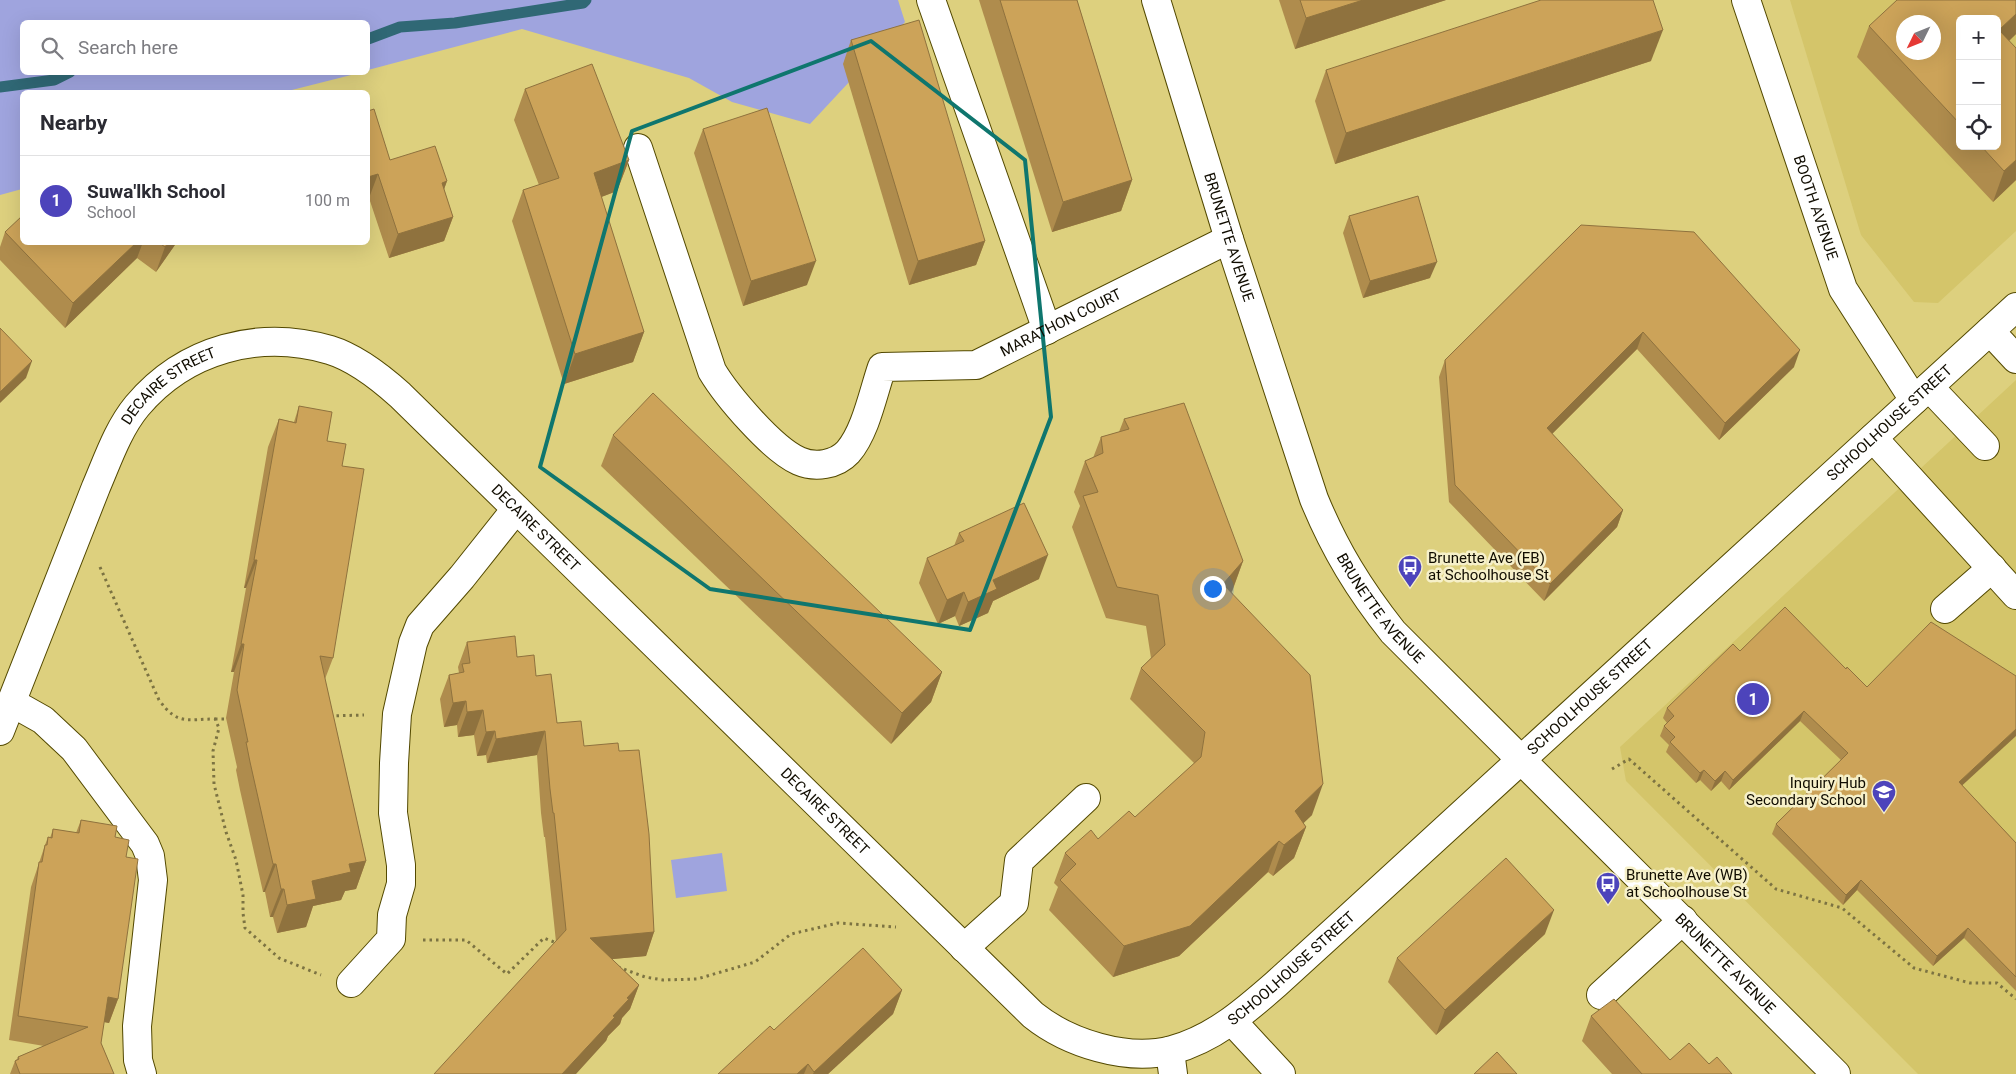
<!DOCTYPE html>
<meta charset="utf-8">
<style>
:root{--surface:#fff;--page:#f7f7f7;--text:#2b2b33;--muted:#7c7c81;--line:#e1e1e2;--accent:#4d44bb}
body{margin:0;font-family:Roboto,sans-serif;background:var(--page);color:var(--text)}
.controls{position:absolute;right:15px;top:15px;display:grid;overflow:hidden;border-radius:8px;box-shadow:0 5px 20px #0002}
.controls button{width:45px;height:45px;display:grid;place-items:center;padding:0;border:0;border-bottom:1px solid var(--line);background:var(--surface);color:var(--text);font:25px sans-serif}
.compass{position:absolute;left:1896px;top:15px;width:45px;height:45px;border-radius:50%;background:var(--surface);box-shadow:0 5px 20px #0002;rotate:227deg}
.you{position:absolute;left:1212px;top:588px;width:18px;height:18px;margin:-12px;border:4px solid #fff;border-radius:50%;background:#1a73e8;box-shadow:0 0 0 8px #1a73e833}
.badge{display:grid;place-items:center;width:32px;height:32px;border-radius:50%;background:var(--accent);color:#fff;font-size:16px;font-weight:700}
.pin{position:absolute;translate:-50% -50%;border:2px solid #fff;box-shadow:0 1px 5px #0006}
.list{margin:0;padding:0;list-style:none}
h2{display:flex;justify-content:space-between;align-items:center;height:65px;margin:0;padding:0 20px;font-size:21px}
h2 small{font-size:16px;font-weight:400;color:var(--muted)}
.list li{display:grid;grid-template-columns:32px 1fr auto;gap:15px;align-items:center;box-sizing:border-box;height:90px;padding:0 20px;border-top:1px solid var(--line)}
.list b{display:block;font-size:19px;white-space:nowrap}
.list p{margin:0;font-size:16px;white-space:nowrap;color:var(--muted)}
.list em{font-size:16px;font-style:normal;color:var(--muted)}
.icon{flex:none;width:28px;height:28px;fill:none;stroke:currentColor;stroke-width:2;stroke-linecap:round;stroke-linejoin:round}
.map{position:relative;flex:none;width:2016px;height:1074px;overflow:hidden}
.search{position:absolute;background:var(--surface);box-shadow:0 5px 20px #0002;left:20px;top:20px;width:350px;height:55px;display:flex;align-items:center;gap:12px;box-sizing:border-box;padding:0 18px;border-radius:8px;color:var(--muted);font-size:19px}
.panel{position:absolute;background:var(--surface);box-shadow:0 5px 20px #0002;left:20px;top:90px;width:350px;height:155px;border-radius:8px}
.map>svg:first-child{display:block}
.built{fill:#d4c56a;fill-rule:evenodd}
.green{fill:#9fa4de}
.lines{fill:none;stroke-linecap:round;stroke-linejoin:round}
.stream{stroke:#306875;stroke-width:11}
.minor-casing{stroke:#534901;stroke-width:30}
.major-casing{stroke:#534901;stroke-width:30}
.path{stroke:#7c7342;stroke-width:3;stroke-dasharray:2.5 4;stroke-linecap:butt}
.minor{stroke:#fff;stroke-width:28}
.major{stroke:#fff;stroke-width:28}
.wall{fill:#af8c4d;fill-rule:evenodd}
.shaded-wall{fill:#8f723e}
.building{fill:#cca359;stroke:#8f723e;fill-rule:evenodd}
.marked{fill:none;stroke:#0f766e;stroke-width:4;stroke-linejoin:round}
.labels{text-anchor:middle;stroke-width:5;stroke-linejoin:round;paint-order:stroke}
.street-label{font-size:15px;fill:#100c00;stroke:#f6f0c9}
.poi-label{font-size:15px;fill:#100c00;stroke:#f6f0c9;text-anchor:start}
</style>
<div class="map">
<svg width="2016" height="1074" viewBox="0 0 2016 1074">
<rect width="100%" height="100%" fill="#ddd07e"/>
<g class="built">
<path d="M 1790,0 L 2016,0 L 2016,231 L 1938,303 L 1914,302 L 1861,235 ZM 1960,19 L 1997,19 L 1997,146 L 1960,146 ZM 1904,22 L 1934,22 L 1934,52 L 1904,52 Z"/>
<polygon points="2016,380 2016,1074 1918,1074 1626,781 1620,747"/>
</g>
<g class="green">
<polygon points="0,0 898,0 905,22 810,124 732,102 689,78 522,29 368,70 368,22 22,22 22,72 359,73 284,92 22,92 22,189 0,195"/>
<polygon points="722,853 727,891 676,898 671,860"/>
</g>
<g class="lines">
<g class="stream">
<polyline points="368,39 400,27 455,23 583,3 586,0"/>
<polyline points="0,87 54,80 70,72"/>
</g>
<defs>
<g id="minor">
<polyline points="931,0 1047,330"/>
<path id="s1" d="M 1746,0 L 1843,289 L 1914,400"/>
<path id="s2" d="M 638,148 L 712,371 C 727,396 772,449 799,461 C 815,468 836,465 848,452 C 866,431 873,393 882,367 L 976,365 L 1229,239"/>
<polyline points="1990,331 2016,359"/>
<polyline points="1929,387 1985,446"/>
<polyline points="1873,438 2016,595"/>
<polyline points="1945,609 1992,568"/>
<polyline points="11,702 43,720 74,749 145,844 150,856 153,880 137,1026 138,1060 142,1074"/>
<path id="s3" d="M 0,731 L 96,487 C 108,459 118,429 137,406 C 185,349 259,329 330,350 C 356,358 380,377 400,395 L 1033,1015 C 1068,1043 1127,1062 1172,1050 C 1213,1039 1244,1012 1276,984 C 1298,964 1321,943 1343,923 C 1403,868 1462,814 1522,759"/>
<polyline points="964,948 1014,903 1019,861 1086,798"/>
<polyline points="351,983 391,939 392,915 401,884 401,865 393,813 394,763 397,714 413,643 420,625 462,577 516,509"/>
<polyline points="1601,995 1683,920"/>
<polyline points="1232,1021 1281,1074"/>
<polyline points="1170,1051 1173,1074"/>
</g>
<g id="major">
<path id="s4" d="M 1156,0 L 1229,239 L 1314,499 C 1335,550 1359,589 1393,632 L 1836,1074"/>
<path id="s5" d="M 1522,759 L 2016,307"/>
</g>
</defs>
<use href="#minor" class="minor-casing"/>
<use href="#major" class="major-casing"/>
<g class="path">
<path d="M 100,567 L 159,700 C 178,726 187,719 215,719 L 219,728 L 213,751 L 214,784 L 226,832 L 236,860 L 243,895 L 243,913 L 245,928 L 279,958 L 321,975"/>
<polyline points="330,716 364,715"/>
<polyline points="215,719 229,719"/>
<polyline points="1612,769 1629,759 1776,889 1842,908 1914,968 1970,983 1997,983 2016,999"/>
<polyline points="423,940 466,940 507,974 544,938 559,944"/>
<polyline points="618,967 645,977 663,980 697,979 755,962 791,934 838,923 896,927"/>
</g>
<use href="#minor" class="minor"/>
<use href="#major" class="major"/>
</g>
<g class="wall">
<polygon points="979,0 1077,0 1132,180 1121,211 1052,232"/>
<polygon points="1279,0 1446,0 1295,49"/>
<path d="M 2016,0 L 2016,34 L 2009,41 L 2016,180 L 1993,202 L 1857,57 L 1869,26 ZM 1960,19 L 1997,146 L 1960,146 Z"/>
<polygon points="851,40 985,241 976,265 909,285 843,64"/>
<polygon points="1651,61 1335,164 1315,101 1326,70"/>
<polygon points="525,89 629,160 617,191 601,197 644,332 633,362 564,384 512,221 523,190 539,185 514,120"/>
<polygon points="368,111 390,160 447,181 444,189 453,217 444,241 389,258 369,198 368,198"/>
<polygon points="703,129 807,285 743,306 694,153"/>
<polygon points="1349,216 1430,278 1363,298 1343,233"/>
<polygon points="1581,225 1794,367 1719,440 1637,349 1552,434 1623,510 1617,527 1544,601 1449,502 1439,377 1445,360"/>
<polygon points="5,232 22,242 177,242 156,272 137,258 65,328 0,260 0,247"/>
<polygon points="299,406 327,441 342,466 333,658 325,679 366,861 356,889 345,891 341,900 313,906 306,927 277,933 273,917 270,917 265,892 263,892 240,790 236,770 237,767 226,718 234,672 231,672 246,588 244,588 268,447 279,419 294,422"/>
<polygon points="1124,419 1243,561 1232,592 1312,815 1303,823 1306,827 1294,858 1273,876 1268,872 1179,956 1113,977 1049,910 1058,887 1054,883 1065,853 1098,839 1135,817 1194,764 1194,763 1130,699 1141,668 1151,658 1146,626 1106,618 1072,527 1080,506 1074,492 1085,461 1093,458 1101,437 1119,432"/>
<polygon points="613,435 942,672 931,702 891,744 601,466"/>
<polygon points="959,533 1039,579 993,601 988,613 959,626 955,616 938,624 919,583 927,558 954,546"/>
<polygon points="467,642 517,657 536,676 557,723 584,746 619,751 654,932 646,956 612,959 639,985 630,1009 622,1018 620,1024 608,1036 606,1041 556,942 545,837 544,837 541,813 537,755 487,763 486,755 477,756 474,735 458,737 457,725 444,727 440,699 449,675 459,673 458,667"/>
<polygon points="1740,651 1846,669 1962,785 2016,843 2016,991 1964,938 1933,966 1857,890 1843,905 1772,834 1776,824 1841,760 1800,721 1729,790 1721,781 1711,791 1700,780 1696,783 1666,752 1669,745 1660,736 1664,726 1667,723 1663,718 1667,708"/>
<polygon points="81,820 115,837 126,857 118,999 109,1023 104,1022 101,1043 114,1074 10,1074 15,1061 17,1059 18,1057 44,1046 9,1040 31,887 45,845 48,837 50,838 53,829 76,833"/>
<polygon points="1545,934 1436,1035 1388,982 1397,958"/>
<polygon points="902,990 893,1014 828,1074 718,1074 774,1030"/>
<polygon points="1591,1016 1670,1060 1709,1064 1732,1074 1612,1074 1582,1041"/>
</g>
<g class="shaded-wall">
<polygon points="1363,0 1446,0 1295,49 1306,18"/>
<polygon points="2016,14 2016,34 1997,52 1999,30"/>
<polygon points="1663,30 1651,61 1335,164 1346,133"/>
<polygon points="629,160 617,191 583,204 594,173"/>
<polygon points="2016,160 2016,180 1993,202 2004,171"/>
<polygon points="378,174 369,198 368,198 368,177"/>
<polygon points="1132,180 1121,211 1052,232 1063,202"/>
<polygon points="447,181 438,206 442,183"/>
<polygon points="453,217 444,241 389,258 398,234"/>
<polygon points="985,241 976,265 909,285 918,261"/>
<polygon points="137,242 143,242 137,258 65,328 73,303"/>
<polygon points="169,242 177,242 156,272 165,247"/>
<polygon points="816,261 807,285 743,306 751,281"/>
<polygon points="1437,262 1430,278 1363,298 1370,281"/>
<polygon points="644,332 633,362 564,384 575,354"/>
<polygon points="1643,332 1637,349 1541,445 1547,428"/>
<polygon points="1800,350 1794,367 1719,440 1725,423"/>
<polygon points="32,361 26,378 0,403 0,392"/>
<polygon points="1623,510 1617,527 1544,601 1550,584"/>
<polygon points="1048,555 1039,579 993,601 988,613 959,626 968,602 993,580"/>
<polygon points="254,560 257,560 246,588 244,588"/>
<polygon points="1243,561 1232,591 1212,614 1223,584"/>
<polygon points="964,592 955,616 938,624 947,600"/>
<polygon points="241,644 244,644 234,672 231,672"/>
<polygon points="942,672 931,702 891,744 902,713"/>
<polygon points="466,701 457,725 444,727 453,703"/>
<polygon points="483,710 474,735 458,737 467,712"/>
<polygon points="1804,711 1800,721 1729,790 1733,780"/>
<polygon points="2016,729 2016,736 1955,792 1959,782"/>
<polygon points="495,731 486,755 477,756 486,732"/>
<polygon points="545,731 537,755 487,763 496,739"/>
<polygon points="1704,770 1700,780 1696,783 1700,773"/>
<polygon points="1725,771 1721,781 1711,791 1715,781"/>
<polygon points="1323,784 1312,815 1284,842 1295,811"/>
<polygon points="1306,827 1294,858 1273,876 1284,845"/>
<polygon points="1279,841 1268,872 1179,956 1113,977 1124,946"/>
<polygon points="366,861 356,889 345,891 341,900 313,906 306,927 277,933 287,905 312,881 349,864"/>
<polygon points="273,864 276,864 265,892 263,892"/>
<polygon points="1861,880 1857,890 1843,905 1846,895"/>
<polygon points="281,889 284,889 273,917 270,917"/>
<polygon points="1554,910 1545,934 1436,1035 1445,1010"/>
<polygon points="1968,928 1964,938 1933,966 1937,956"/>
<polygon points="654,932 646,956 581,962 590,938"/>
<polygon points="639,985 630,1009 622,1018 620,1024 608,1036 606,1041 576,1074 562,1074 613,1016 627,998"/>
<polygon points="902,990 893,1014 828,1074 813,1074 814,1072"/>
<polygon points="108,997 118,999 109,1023 99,1021"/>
<polygon points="808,1064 804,1074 797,1074"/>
</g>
<g class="building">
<polygon points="1000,0 1077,0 1132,180 1063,202"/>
<polygon points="1300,0 1363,0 1306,18"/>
<polygon points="1541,0 1653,0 1663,30 1346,133 1326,70"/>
<path d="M 1897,0 L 2016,0 L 2016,14 L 1999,30 L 2016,48 L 2016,160 L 2004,171 L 1981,146 L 1997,146 L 1997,19 L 1960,19 L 1960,124 L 1869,26 ZM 1904,22 L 1934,22 L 1934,52 L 1904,52 Z"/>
<polygon points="919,20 985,241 918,261 851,40"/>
<polygon points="592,64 629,160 594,173 644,332 575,354 523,190 559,178 525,89"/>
<polygon points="767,108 816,261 751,281 703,129"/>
<polygon points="374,109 390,160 435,146 447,181 442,183 453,217 398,234 378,174 368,177 368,111"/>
<polygon points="1418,196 1437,262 1370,281 1349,216"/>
<polygon points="22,216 22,242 137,242 73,303 5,232"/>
<polygon points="1581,225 1694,232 1800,350 1725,423 1643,332 1547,428 1623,510 1550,584 1455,485 1445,360"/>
<polygon points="158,242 169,242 165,247"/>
<polygon points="0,328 32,361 0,392"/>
<polygon points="653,393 942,672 902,713 613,435"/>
<polygon points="1184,403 1243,561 1223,584 1310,675 1323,784 1295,811 1306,827 1284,845 1279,841 1190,926 1124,946 1060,880 1076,864 1065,853 1091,830 1098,839 1129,811 1135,817 1201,757 1205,732 1141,668 1165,645 1158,595 1117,587 1083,496 1098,492 1085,461 1103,453 1101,437 1129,429 1124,419"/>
<polygon points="299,406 332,412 327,441 346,444 342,466 364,469 333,658 320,656 366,861 349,864 351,872 312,881 316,899 287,905 284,889 281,889 276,864 273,864 250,762 246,742 248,742 237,690 244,644 241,644 257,560 254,560 279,419 296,423"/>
<polygon points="1024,503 1048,555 993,580 997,589 968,602 964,592 947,600 927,558 964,541 959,533"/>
<polygon points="1785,607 1846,669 1847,667 1867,687 1931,622 2016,676 2016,729 1959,782 2016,843 2016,977 1968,928 1937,956 1861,880 1846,895 1776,824 1848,753 1804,711 1733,780 1725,771 1715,781 1704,770 1700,773 1670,742 1675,737 1664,726 1674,716 1667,708 1733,644 1740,651"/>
<polygon points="515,636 517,657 534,655 536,676 551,674 557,723 581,721 584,746 618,743 619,751 639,750 649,834 654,932 590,938 639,985 627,998 629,999 613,1016 615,1017 562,1074 434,1074 566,930 554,813 553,813 550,789 545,731 496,739 495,731 486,732 483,710 467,712 466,701 453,703 449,675 464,672 462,664 470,663 467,642"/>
<polygon points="81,820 117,826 115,837 129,840 126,857 138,859 118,999 108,997 101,1043 114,1074 20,1074 15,1061 19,1059 18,1057 88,1027 18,1016 39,862 42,862 45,845 47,845 48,837 52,838 53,829 79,833"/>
<polygon points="1506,858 1554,910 1445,1010 1397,958"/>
<polygon points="863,948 902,990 814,1072 808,1064 797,1074 718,1074 770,1026 774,1030"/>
<polygon points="1614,999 1670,1060 1689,1043 1709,1064 1717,1057 1732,1074 1642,1074 1591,1016"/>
<polygon points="1497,1052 1517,1074 1474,1074"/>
</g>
<path class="marked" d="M 871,41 L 1025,160 L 1051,417 L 970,630 L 710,589 L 540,467 L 632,131 Z"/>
<defs>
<symbol id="bus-pin" viewBox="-11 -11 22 30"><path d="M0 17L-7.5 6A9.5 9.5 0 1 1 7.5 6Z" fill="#4d44bb" stroke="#f6f0c9"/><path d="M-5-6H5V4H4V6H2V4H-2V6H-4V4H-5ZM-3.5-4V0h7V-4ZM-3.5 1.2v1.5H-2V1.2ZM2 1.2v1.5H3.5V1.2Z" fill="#fff"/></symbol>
<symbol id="school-pin" viewBox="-11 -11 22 30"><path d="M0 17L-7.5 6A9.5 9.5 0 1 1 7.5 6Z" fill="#4d44bb" stroke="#f6f0c9"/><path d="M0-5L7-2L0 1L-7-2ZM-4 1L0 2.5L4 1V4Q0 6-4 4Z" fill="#fff"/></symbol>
</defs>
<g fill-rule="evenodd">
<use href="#bus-pin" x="1396" y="553" width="28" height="38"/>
<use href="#school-pin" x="1870" y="778" width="28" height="38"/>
<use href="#bus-pin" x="1594" y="870" width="28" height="38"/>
</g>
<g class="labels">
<g class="street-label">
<text dy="5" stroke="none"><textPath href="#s1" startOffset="219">BOOTH AVENUE</textPath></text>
<text dy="5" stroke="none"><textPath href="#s4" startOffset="248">BRUNETTE AVENUE</textPath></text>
<text dy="5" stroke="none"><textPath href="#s2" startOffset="695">MARATHON COURT</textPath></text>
<text dy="5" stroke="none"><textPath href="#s3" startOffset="391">DECAIRE STREET</textPath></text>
<text dy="5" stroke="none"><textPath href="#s5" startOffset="498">SCHOOLHOUSE STREET</textPath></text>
<text dy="5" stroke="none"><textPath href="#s3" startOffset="840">DECAIRE STREET</textPath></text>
<text dy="5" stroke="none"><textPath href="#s4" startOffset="652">BRUNETTE AVENUE</textPath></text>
<text dy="5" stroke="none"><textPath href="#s5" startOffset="92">SCHOOLHOUSE STREET</textPath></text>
<text dy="5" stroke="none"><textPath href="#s3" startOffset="1245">DECAIRE STREET</textPath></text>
<text dy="5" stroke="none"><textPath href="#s4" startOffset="1148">BRUNETTE AVENUE</textPath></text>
<text dy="5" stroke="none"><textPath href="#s3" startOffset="1830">SCHOOLHOUSE STREET</textPath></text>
</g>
<g class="poi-label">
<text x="1428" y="563">Brunette Ave (EB)<tspan x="1428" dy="17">at Schoolhouse St</tspan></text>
<text x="1866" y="788" text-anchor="end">Inquiry Hub<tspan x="1866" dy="17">Secondary School</tspan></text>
<text x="1626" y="880">Brunette Ave (WB)<tspan x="1626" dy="17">at Schoolhouse St</tspan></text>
</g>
</g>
</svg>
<div class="controls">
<button>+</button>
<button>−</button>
<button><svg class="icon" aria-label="locate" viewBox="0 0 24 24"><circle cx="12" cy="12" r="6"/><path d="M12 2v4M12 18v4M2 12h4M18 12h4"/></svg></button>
</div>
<svg class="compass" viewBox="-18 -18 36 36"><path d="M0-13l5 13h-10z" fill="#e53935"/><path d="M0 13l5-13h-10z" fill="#7c7c81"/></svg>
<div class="you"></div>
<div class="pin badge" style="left:1753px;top:699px">1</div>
<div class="search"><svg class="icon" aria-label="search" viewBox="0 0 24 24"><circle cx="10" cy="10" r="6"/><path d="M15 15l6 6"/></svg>Search here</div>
<section class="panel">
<h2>Nearby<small></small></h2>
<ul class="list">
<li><span class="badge">1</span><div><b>Suwa'lkh School</b><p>School</p></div><em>100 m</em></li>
</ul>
</section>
</div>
